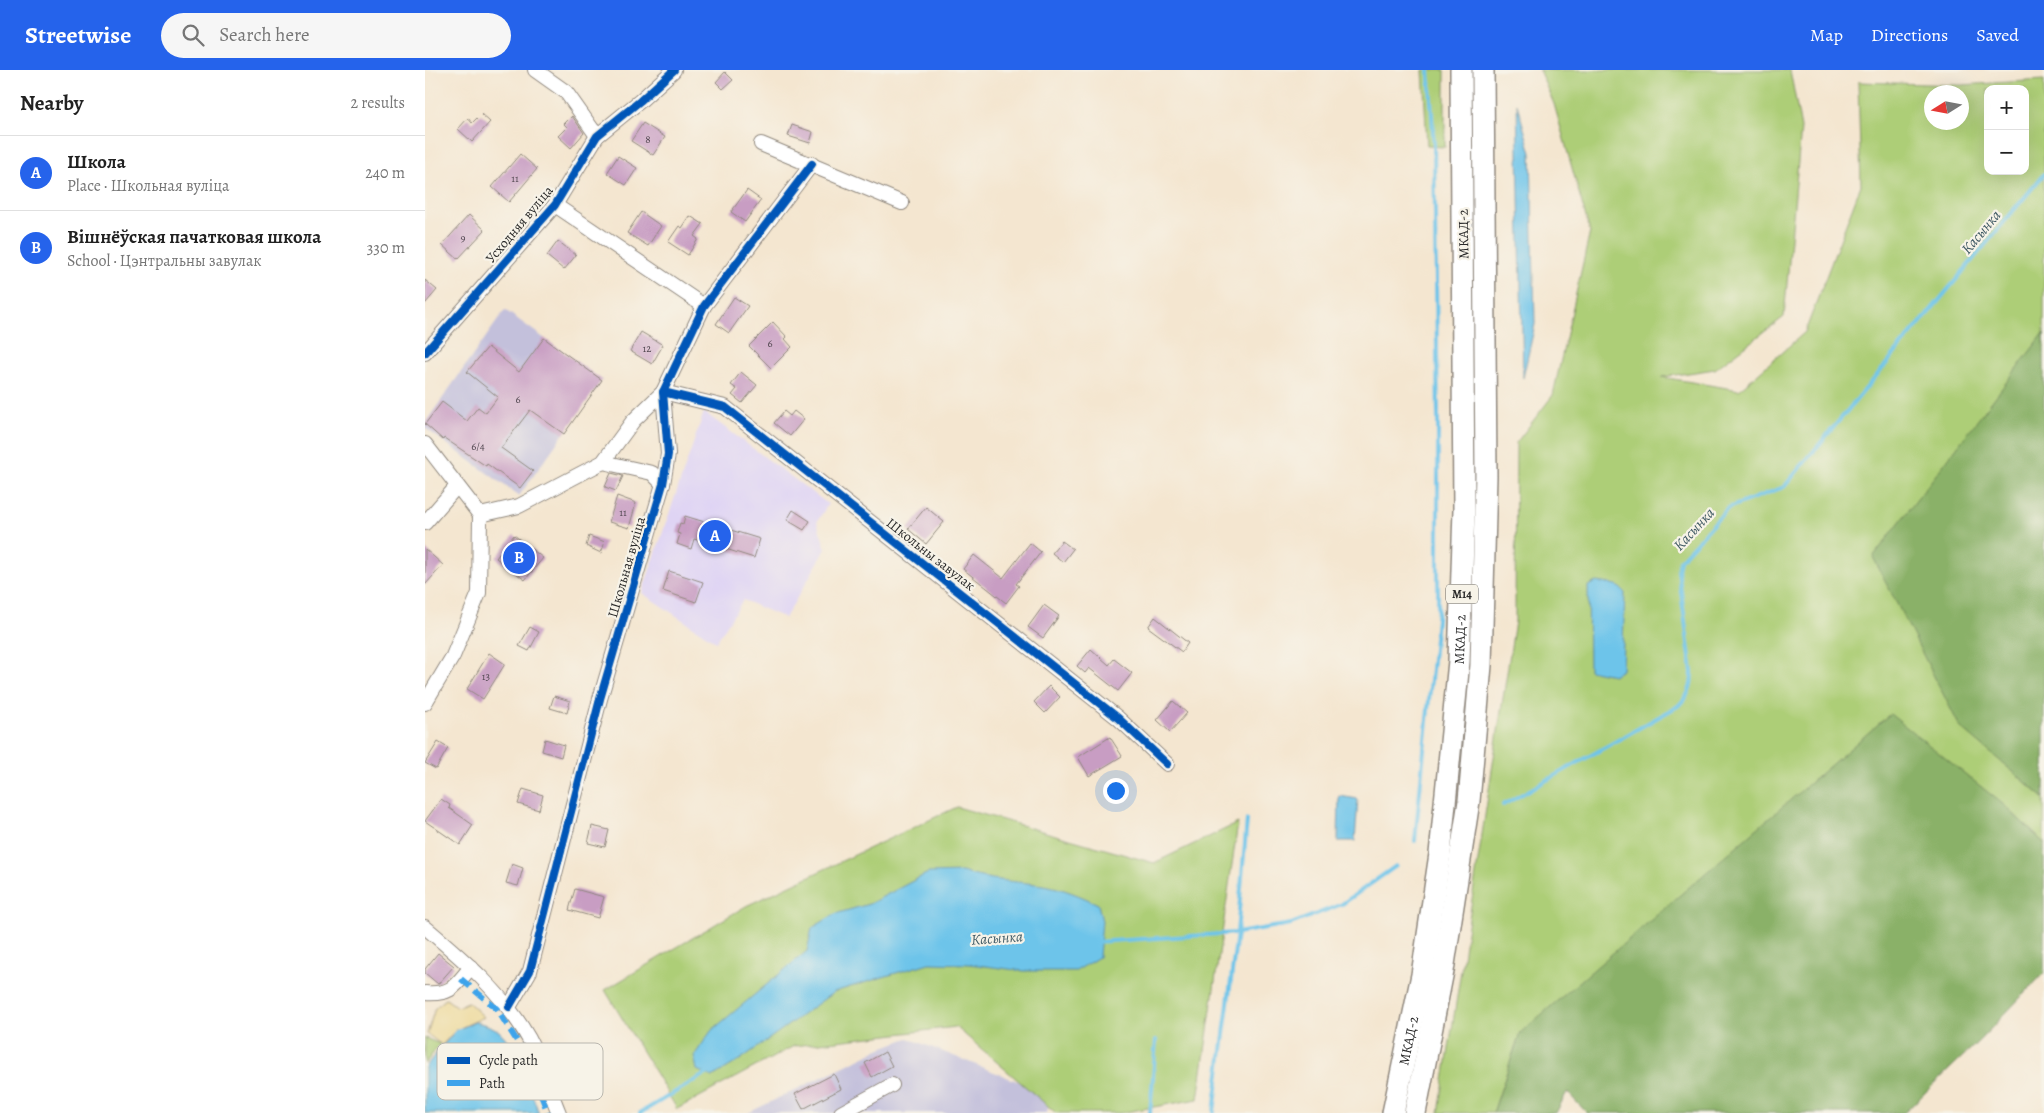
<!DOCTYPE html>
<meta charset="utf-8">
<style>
:root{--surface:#fff;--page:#f6f6f6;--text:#222;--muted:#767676;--line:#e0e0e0;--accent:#2563eb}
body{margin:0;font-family:Alegreya,serif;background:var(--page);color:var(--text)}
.controls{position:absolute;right:15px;top:15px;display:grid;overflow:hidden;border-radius:10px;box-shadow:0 5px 20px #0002}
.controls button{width:45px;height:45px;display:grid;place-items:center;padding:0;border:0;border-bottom:1px solid var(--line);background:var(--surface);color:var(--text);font:25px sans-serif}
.compass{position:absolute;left:1499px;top:15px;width:45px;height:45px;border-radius:50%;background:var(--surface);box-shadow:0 5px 20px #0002;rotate:259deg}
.you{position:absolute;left:690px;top:720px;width:18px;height:18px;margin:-12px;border:4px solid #fff;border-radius:50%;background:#1a73e8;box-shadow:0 0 0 8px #1a73e833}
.badge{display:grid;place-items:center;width:32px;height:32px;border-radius:50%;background:var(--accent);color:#fff;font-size:16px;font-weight:700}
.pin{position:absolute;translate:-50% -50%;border:2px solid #fff;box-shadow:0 1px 5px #0006}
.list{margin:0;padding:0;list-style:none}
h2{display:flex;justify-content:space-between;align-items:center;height:65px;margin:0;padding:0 20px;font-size:21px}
h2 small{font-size:16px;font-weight:400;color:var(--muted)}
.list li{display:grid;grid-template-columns:32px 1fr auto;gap:15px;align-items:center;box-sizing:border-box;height:75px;padding:0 20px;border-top:1px solid var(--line)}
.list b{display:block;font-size:19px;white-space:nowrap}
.list p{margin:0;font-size:16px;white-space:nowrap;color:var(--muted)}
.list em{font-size:16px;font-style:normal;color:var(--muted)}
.icon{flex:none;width:28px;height:28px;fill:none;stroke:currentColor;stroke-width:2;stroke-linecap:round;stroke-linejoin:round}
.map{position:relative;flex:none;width:1619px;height:1043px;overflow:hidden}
header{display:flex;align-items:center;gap:30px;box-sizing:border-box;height:70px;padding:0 25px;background:var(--accent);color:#fff}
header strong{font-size:24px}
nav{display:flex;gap:28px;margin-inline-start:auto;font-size:18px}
.search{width:350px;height:45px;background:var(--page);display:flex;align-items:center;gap:12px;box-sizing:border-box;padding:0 18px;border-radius:28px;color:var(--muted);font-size:19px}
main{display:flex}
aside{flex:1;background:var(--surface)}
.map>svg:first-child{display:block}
.built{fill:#dfd4f4}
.industrial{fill:#c3c0db}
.green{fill:#adce77;stroke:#6c7c51;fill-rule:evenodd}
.forest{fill:#8ab168;stroke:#5a6e4a}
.sand{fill:#eeda9e;stroke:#8c8264}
.water{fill:#6dc4ea;stroke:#4c788a}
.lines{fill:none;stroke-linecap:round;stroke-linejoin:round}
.stream{stroke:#6dc4ea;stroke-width:4}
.building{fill:#c89dc3}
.minor-casing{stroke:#90887e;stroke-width:16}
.highway-casing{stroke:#90887e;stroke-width:24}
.minor{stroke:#fff;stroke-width:14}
.highway{stroke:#fff;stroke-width:21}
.quiet{stroke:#3ea3eb;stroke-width:6;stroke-dasharray:12 6;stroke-linecap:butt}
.cycleway-casing{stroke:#f7f3e8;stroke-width:11}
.cycleway{stroke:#0057b8;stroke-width:8}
.labels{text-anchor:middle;stroke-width:4.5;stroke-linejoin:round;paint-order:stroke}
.number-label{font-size:11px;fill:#524851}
.shield{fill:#f7f3e8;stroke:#686764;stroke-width:1}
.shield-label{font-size:12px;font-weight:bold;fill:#2b2b2b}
.street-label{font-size:14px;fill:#2b2b2b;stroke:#f7f3e8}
.water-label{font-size:15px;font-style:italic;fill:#3f5964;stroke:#f7f3e8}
.key{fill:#f7f3e8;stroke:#bab7af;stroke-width:1}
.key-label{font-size:14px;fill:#2b2b2b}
</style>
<header>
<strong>Streetwise</strong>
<div class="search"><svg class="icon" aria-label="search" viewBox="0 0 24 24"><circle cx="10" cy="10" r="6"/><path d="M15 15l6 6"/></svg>Search here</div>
<nav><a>Map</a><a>Directions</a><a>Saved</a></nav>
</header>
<main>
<aside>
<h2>Nearby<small>2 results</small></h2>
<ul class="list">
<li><span class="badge">A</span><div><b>Школа</b><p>Place · Школьная вуліца</p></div><em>240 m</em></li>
<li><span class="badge">B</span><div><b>Вішнёўская пачатковая школа</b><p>School · Цэнтральны завулак</p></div><em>330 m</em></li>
</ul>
</aside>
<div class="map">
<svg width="1619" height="1043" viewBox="0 0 1619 1043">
<rect width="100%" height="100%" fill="#f7f3e8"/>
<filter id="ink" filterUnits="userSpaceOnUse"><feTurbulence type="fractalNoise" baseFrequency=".02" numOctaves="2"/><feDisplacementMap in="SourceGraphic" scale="10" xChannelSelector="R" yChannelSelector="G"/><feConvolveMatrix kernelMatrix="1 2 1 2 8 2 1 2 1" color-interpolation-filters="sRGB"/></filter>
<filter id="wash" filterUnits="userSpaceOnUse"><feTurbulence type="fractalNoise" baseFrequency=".0096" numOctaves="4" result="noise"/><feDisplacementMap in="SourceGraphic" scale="20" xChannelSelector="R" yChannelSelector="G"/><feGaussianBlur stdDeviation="1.12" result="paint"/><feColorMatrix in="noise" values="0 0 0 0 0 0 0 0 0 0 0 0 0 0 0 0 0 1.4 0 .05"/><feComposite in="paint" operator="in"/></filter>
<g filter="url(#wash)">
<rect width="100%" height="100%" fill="#f4e6d0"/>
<polygon class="built" points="279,342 403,434 392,452 401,479 360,548 318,530 291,572 217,523"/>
<g class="industrial">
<polygon points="80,240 177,310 94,426 0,358 0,353"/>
<polygon points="483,968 625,1024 622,1043 323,1043 456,978"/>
</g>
<g class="green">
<polygon points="998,0 1020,0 1020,77 1002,76"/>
<path d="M 1114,0 L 1365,0 L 1376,58 L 1359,247 L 1290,299 L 1237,307 L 1314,320 L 1380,262 L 1436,115 L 1433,12 L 1536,15 L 1619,10 L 1619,273 L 1535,656 L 1619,728 L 1619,773 L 1579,735 L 1095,963 L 1068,1043 L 1014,1043 L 1090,551 L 1091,373 L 1128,325 L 1165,162 L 1129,34 ZM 1563,19 L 1600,19 L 1600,101 L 1563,101 ZM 1506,22 L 1536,22 L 1536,52 L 1506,52 Z"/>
<polygon points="532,737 729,793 813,753 773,1029 695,1043 631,1043 531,957 369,976 252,1039 180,920 321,836"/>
<polygon points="0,968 15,974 0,994"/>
</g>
<g class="forest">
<polygon points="1619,263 1619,728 1535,657 1448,487"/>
<polygon points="1465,644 1579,735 1619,773 1619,903 1555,970 1479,1043 1162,1043 1142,1022 1131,1043 1068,1043 1095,963"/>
</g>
<polygon class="sand" points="21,929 32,937 43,932 59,947 31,960 17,975 2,964 10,938"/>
<g class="water">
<polygon points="1092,34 1106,83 1110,254 1098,308"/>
<polygon points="1171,512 1192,515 1200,523 1197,600 1188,605 1164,600 1163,516"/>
<polygon points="914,726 933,729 930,771 913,771"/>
<path d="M 537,802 C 564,811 591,811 618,815 C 638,818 656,826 673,834 L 677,851 L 674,887 L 651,901 L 599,901 L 544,894 L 504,893 L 409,922 L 312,992 L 287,1007 L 272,1000 L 269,986 L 286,961 L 382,881 L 387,858 L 410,844 L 444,834 L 503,803 Z"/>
<path d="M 50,952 C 59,954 68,956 75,962 C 93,979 105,1020 114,1043 L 0,1043 L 0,997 L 31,960 Z"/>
</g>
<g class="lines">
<g class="stream">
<path d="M 1078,735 L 1253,636 C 1264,625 1267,617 1267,602 L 1253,500 L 1255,490 L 1303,438 L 1359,417 L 1619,104"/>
<polyline points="990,771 1013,539 1013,348 1009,76 1004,0"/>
<polyline points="670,872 812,863 866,854 917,834 971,796"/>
<polyline points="789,1042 812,863 822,750"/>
<polyline points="215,1043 284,1002"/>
<polyline points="725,1043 731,970"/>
</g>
</g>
<g id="blocks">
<g class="building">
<polygon points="300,2 308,10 298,19 291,12"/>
<polygon points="56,44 65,52 47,72 33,59 43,48 47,53"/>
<polygon points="147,46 159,63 146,78 133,66 142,57 139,54"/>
<polygon points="218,53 240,67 228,85 206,71"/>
<polygon points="367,55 388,62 385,73 363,66"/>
<polygon points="95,84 112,99 84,132 67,117"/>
<polygon points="193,86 212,98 201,115 182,103"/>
<polygon points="322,120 336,130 320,152 306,142"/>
<polygon points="216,142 236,156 223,176 202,163"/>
<polygon points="44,145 60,160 33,189 17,175"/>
<polygon points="265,146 278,154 269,166 273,169 263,185 243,172 254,156 257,158"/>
<polygon points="133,171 151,185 139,200 122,186"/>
<polygon points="0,210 12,220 0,234"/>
<polygon points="309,227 323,236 304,263 291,254"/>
<polygon points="348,252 362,267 360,269 367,277 346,298 324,276"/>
<polygon points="216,262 238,275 227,294 205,281"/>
<polygon points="119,268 177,310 139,364 105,340 76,378 108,401 95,418 62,394 61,396 19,368 18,370 0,354 17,332 42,351 53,337 61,343 73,327 42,302 63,277 94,302"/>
<polygon points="316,302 332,315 317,333 307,325 312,319 306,315"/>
<polygon points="359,341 365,346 369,341 379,349 365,366 349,353"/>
<polygon points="186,403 198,406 191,421 180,417"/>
<polygon points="192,426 211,433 204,458 184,452"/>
<polygon points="501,437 519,452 501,474 483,459"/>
<polygon points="368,440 385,451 379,460 362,450"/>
<polygon points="260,446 335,469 329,488 269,469 266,479 252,474 255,464 252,463 255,453 258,454"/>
<polygon points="89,465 118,488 100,510 71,488"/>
<polygon points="164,466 180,472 176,483 161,476"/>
<polygon points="637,471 648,479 638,492 627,483"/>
<polygon points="605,473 616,482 591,514 594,516 581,533 538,499 549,485 578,508"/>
<polygon points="0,479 18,495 0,515"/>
<polygon points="244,501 278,512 271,532 238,521"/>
<polygon points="619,535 634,546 618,568 603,557"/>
<polygon points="730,547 763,573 757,582 723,557"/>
<polygon points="105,557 114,562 104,581 94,576"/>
<polygon points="666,579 684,595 689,589 707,603 693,621 664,598 660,603 652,596"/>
<polygon points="64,583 80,594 58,629 42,619"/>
<polygon points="624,616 635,627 620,643 609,632"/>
<polygon points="129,626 145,631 142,643 125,638"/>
<polygon points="748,631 762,643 745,662 732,650"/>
<polygon points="685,667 697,686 664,706 653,687"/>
<polygon points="120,669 139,675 136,687 117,681"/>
<polygon points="13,672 23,678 11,699 0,693"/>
<polygon points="98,719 118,725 114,740 93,734"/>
<polygon points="16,729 25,735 24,738 48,755 35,775 0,751"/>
<polygon points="167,756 184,760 180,777 163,773"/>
<polygon points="87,794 98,798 93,816 81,813"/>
<polygon points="150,819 179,827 173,848 144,840"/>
<polygon points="13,883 29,896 13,914 0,903 0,899"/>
<polygon points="460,982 467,996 447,1007 440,993"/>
<polygon points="409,1004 416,1019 378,1039 370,1024"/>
</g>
</g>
</g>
<g filter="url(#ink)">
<use href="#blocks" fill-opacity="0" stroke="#90887e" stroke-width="1"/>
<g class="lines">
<defs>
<g id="minor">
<polyline points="110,0 141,22 172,66"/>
<polyline points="336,74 477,133"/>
<polyline points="130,135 279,236"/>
<polyline points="0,283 130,135 172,66 215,31 249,0"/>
<polyline points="238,322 300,337 693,648 742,694"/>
<polyline points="0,374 55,445 54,523 28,586 0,633"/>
<polyline points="178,392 227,403 238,414"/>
<polyline points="55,445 94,436 178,392 208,351 238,322"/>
<polyline points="0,453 32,416"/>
<path d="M 0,857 C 39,890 79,924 104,969 C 116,992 124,1019 134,1043"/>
<path d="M 0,923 C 27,925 30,916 46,897"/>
<polyline points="84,937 105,901 175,629 238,414 243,384 238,322 279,236 387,94"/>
<polyline points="416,1043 467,1015"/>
</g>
<g id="highway">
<path id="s1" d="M 968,1043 L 997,905 L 1015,784 L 1034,591 L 1039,440 L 1036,0"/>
<polyline points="990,1043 1018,901 1044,731 1056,595 1061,406 1058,0"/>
</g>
</defs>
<use href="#minor" class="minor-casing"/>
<use href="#highway" class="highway-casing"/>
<use href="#minor" class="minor"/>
<use href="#highway" class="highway"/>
<polyline class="quiet" points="36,909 72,939 100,984 123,1043"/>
<defs>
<g id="cycleway">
<polyline points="0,283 130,135 172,66 215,31 249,0"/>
<polyline points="238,322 300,337 693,648 742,694"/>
<polyline points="84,937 105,901 175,629 238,414 243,384 238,322 279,236 387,94"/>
</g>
</defs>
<use href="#cycleway" class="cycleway-casing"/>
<use href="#cycleway" class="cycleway"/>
</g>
</g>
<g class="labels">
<g class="number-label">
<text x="223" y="73">8</text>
<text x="90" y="112">11</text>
<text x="38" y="171">9</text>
<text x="345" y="277">6</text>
<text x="222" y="282">12</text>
<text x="93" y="333">6</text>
<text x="53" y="380">6/4</text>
<text x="198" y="446">11</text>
<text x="61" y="610">13</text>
</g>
<rect class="shield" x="1021" y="514.5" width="32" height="19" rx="4"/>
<g class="shield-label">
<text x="1037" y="528">М14</text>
</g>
<g class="street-label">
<text transform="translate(94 154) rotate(-50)" y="5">Усходняя вуліца</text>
<text transform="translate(1038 164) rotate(-91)" y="5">МКАД-2</text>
<text transform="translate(506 484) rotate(38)" y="5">Школьны завулак</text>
<text transform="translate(201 497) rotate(-74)" y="5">Школьная вуліца</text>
<text dy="5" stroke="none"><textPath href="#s1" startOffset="479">МКАД-2</textPath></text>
<text dy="5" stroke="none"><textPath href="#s1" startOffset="74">МКАД-2</textPath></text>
</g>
<g class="water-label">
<text transform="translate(1556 162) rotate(-50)" y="5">Касынка</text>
<text transform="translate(1269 459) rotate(-47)" y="5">Касынка</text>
<text transform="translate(572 868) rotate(-4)" y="5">Касынка</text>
</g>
</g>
<rect x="12" y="973" width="166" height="57" rx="8" class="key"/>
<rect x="22" y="987" width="23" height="7" fill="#0057b8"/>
<rect x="22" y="1010" width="23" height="6" fill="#3ea3eb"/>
<g class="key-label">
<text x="54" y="995">Cycle path</text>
<text x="54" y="1018">Path</text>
</g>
</svg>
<div class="controls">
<button>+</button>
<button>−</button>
</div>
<svg class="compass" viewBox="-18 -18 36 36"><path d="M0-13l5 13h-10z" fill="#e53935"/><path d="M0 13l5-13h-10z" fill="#767676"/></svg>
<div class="you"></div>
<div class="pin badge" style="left:290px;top:466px">A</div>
<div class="pin badge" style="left:94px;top:488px">B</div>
</div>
</main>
